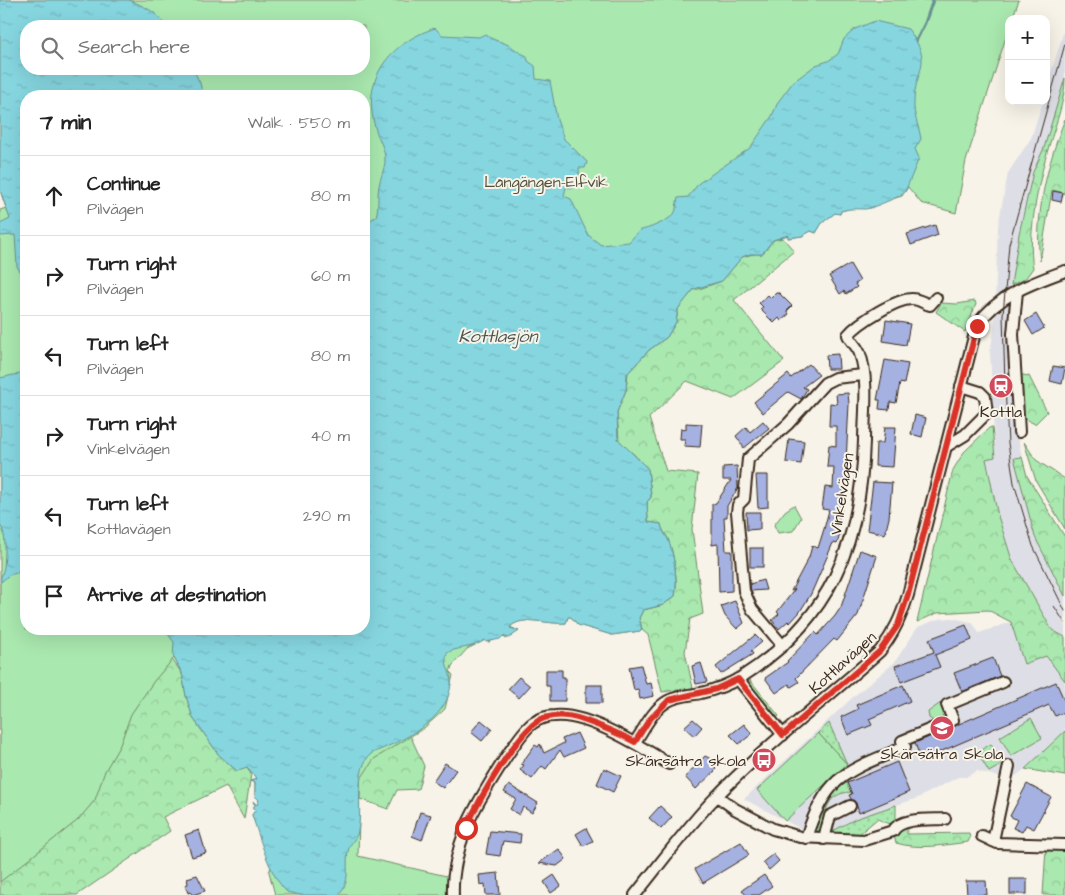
<!DOCTYPE html>
<meta charset="utf-8">
<style>
:root{--surface:#fff;--page:#f6f6f6;--text:#222;--muted:#767676;--line:#e0e0e0}
body{margin:0;font-family:"Architects Daughter",sans-serif;background:var(--page);color:var(--text)}
.controls{position:absolute;right:15px;top:15px;display:grid;overflow:hidden;border-radius:10px;box-shadow:0 5px 20px #0002}
.controls button{width:45px;height:45px;display:grid;place-items:center;padding:0;border:0;border-bottom:1px solid var(--line);background:var(--surface);color:var(--text);font:25px sans-serif}
.stop{position:absolute;width:15px;height:15px;margin:-11px;border:4px solid #d93025;border-radius:50%;background:#fff}
.stop.end{background:#d93025;border-color:#fff;box-shadow:0 1px 5px #0008}
.list{margin:0;padding:0;list-style:none}
h2{display:flex;justify-content:space-between;align-items:center;height:65px;margin:0;padding:0 20px;font-size:21px}
h2 small{font-size:16px;font-weight:400;color:var(--muted)}
.list li{display:grid;grid-template-columns:32px 1fr auto;gap:15px;align-items:center;box-sizing:border-box;height:80px;padding:0 20px;border-top:1px solid var(--line)}
.list b{display:block;font-size:19px;white-space:nowrap}
.list p{margin:0;font-size:16px;white-space:nowrap;color:var(--muted)}
.list em{font-size:16px;font-style:normal;color:var(--muted)}
.icon{flex:none;width:28px;height:28px;fill:none;stroke:currentColor;stroke-width:2;stroke-linecap:round;stroke-linejoin:round}
.map{position:relative;flex:none;width:1065px;height:895px;overflow:hidden}
.search{position:absolute;background:var(--surface);box-shadow:0 5px 20px #0002;left:20px;top:20px;width:350px;height:55px;display:flex;align-items:center;gap:12px;box-sizing:border-box;padding:0 18px;border-radius:20px;color:var(--muted);font-size:19px}
.panel{position:absolute;background:var(--surface);box-shadow:0 5px 20px #0002;left:20px;top:90px;width:350px;height:545px;border-radius:20px}
.map>svg:first-child{display:block}
.built{fill:#dedfe6}
.grass{fill:url(#grass-dots);stroke:#728966}
.forest{fill:url(#forest-crowns);stroke:#728966}
.park{fill:#a9e8af;stroke:#728966;fill-rule:evenodd}
.water{fill:url(#water-ripples);stroke:#689192}
.lines{fill:none;stroke-linecap:round;stroke-linejoin:round}
.stream{stroke:#689192;stroke-width:3}
.building{fill:#a5b1e1;stroke:#3b2a1e}
.minor-casing{stroke:#3b2a1e;stroke-width:14}
.minor{stroke:#f7f3e8;stroke-width:10}
.tram{stroke:#3b2a1e;stroke-width:1}
.route{stroke:#d93025;stroke-width:6}
.labels{text-anchor:middle;stroke-width:4;stroke-linejoin:round;paint-order:stroke}
.park-label{font-size:16px;fill:#51503b;stroke:#f7f3e8}
.poi-label{font-size:16px;fill:#3b2a1e;stroke:#f7f3e8}
.street-label{font-size:16px;fill:#3b2a1e;stroke:#f7f3e8}
.water-label{font-size:18px;font-style:italic;fill:#4e554e;stroke:#f7f3e8}
</style>
<div class="map">
<svg width="1065" height="895" viewBox="0 0 1065 895">
<defs>
<pattern id="grass-dots" width="8" height="8" patternUnits="userSpaceOnUse" patternTransform="scale(1.25)"><rect width="8" height="8" fill="#a9e8af"/><path d="M2 2h.1M6 6h.1" fill="none" stroke="#92c796" stroke-width="1.8" stroke-linecap="round"/></pattern>
<pattern id="forest-crowns" width="20" height="18" patternUnits="userSpaceOnUse" patternTransform="scale(1.25)"><rect width="20" height="18" fill="#a9e8af"/><path d="M2 6a3 3 0 1 1 6 0M12 15a3 3 0 1 1 6 0" fill="none" stroke="#92c796"/></pattern>
<pattern id="water-ripples" width="26" height="14" patternUnits="userSpaceOnUse" patternTransform="scale(1.25)"><rect width="26" height="14" fill="#86d6e0"/><path d="M2 4q2-2 4 0t4 0M15 11q2-2 4 0t4 0" fill="none" stroke="#75b8c0"/></pattern>
</defs>
<rect width="100%" height="100%" fill="#f7f3e8"/>
<filter id="ink" filterUnits="userSpaceOnUse"><feTurbulence type="fractalNoise" baseFrequency=".02" numOctaves="2"/><feDisplacementMap in="SourceGraphic" scale="10" xChannelSelector="R" yChannelSelector="G"/><feConvolveMatrix kernelMatrix="1 2 1 2 8 2 1 2 1" color-interpolation-filters="sRGB"/></filter>
<g filter="url(#ink)">
<g class="built">
<polygon points="1065,27 1065,78 1062,92 1044,148 1033,172 1019,234 1009,304 1012,305 1016,429 1022,457 1014,458 1035,537 1065,596 1065,637 1052,630 1012,560 998,516 986,459 995,457 990,351 994,330 998,226 1008,173 1031,138 1043,101 1046,101 1046,89"/>
<polygon points="951,618 972,622 979,633 1011,622 1024,663 1046,656 1065,681 1065,731 1025,769 1010,780 977,771 966,777 958,777 918,798 855,819 825,835 803,830 744,799 853,697 894,663 918,627 938,619"/>
</g>
<g class="grass">
<polygon points="750,680 779,716 776,719 751,689"/>
<polygon points="829,723 847,764 818,733"/>
<path d="M 847,783 L 851,792 C 826,793 827,811 819,830 L 815,831 C 813,811 832,790 847,783 Z"/>
<polygon points="896,805 896,819 893,825 877,819 858,835 833,835 831,832 855,819"/>
</g>
<g class="forest">
<path d="M 1065,78 C 1065,101 1056,123 1049,146 C 1039,179 1027,234 1033,268 L 1025,279 L 1011,285 L 1019,234 L 1033,172 L 1044,148 Z"/>
<path d="M 1065,119 L 1065,193 L 1052,190 L 1040,261 C 1034,215 1048,162 1065,119 Z"/>
<path d="M 783,238 L 794,251 L 734,300 L 784,361 L 733,399 L 687,381 L 649,418 L 666,471 L 698,474 L 692,529 L 703,614 L 690,619 L 685,652 L 693,688 L 662,692 L 648,635 L 642,630 L 639,618 L 643,610 L 660,606 L 675,596 C 678,582 674,551 667,538 C 665,533 661,529 660,524 L 648,523 L 647,502 L 651,497 C 649,464 642,462 619,441 L 617,412 L 626,390 L 627,374 L 649,350 L 667,337 L 676,322 L 678,309 L 683,301 L 694,289 L 712,284 L 742,257 L 765,251 L 773,240 Z"/>
<polygon points="975,301 976,304 965,332 936,312 941,303 957,304"/>
<polygon points="1017,374 1029,376 1047,412 1035,424 1023,418"/>
<polygon points="992,427 995,457 986,459 998,516 1012,560 1052,630 1065,637 1065,681 1046,656 1024,664 1011,622 988,610 937,613 917,622 953,470 964,452 989,428"/>
<polygon points="1024,442 1036,460 1065,479 1065,529 1036,481"/>
<polygon points="1022,457 1027,476 1065,537 1065,596 1035,537 1014,458"/>
<polygon points="0,583 26,629 156,636 251,774 244,819 226,786 163,817 170,831 77,895 0,895"/>
<polygon points="1065,731 1065,776 1025,769"/>
<polygon points="410,735 424,766 418,789 397,790 388,809 360,799 360,780 367,760"/>
<path d="M 901,828 L 907,829 L 907,834 L 969,833 L 970,838 L 968,842 C 944,845 919,850 896,843 L 894,836 Z"/>
<polygon points="1046,848 1065,848 1065,895 1043,895"/>
</g>
<g class="park">
<path d="M 0,0 L 1019,0 L 1012,19 L 1009,19 L 1009,28 L 966,161 L 956,213 L 921,203 L 908,187 L 902,196 L 879,203 L 871,208 L 852,208 L 841,211 L 840,214 L 835,213 L 822,223 L 816,233 L 811,231 L 802,236 L 788,238 L 788,235 L 773,240 L 762,254 L 750,254 L 742,257 L 722,281 L 699,289 L 694,289 L 678,309 L 676,322 L 667,337 L 649,350 L 628,373 L 626,390 L 617,412 L 618,439 L 648,469 L 651,497 L 647,502 L 648,522 L 661,524 C 662,531 666,534 668,539 C 674,554 678,581 675,596 L 663,605 L 643,610 L 639,618 L 642,630 L 640,631 L 612,635 L 578,625 L 571,617 L 568,617 L 566,623 C 548,625 523,614 510,627 L 519,631 L 506,639 L 503,636 L 489,642 L 485,640 L 467,649 L 452,666 L 450,672 L 453,675 L 445,709 L 424,728 L 374,759 L 360,780 L 358,856 L 451,877 L 452,895 L 275,895 L 269,872 L 271,867 L 252,815 L 256,809 L 253,808 L 255,805 L 253,801 L 257,805 L 259,800 L 255,796 L 255,783 L 250,781 L 257,779 L 247,768 L 237,771 L 219,755 L 193,718 L 186,696 L 182,673 L 174,658 L 154,681 L 131,714 L 120,745 L 105,771 L 95,800 L 78,820 L 0,882 L 0,210 L 6,208 L 0,190 ZM 26,26 L 364,26 L 364,69 L 26,69 ZM 26,96 L 364,96 L 364,629 L 26,629 Z"/>
<polygon points="794,505 801,518 793,531 778,533 774,525 785,511"/>
<polygon points="942,702 945,710 942,717 943,720 936,723 929,718 928,712"/>
<polygon points="1031,718 1042,738 1011,756 1000,737"/>
<polygon points="818,733 847,764 785,821 757,790"/>
<polygon points="991,744 1003,764 989,772 977,752"/>
</g>
<g class="water">
<path d="M 0,0 L 129,0 C 141,5 161,13 164,26 L 26,26 L 26,69 L 193,69 L 200,83 L 203,96 L 26,96 L 26,283 L 17,266 L 15,235 L 0,236 L 0,224 L 10,219 L 0,190 Z"/>
<path d="M 875,21 L 908,29 C 935,65 915,67 914,102 C 913,115 919,126 921,139 L 915,149 L 919,158 L 905,192 C 902,196 870,209 865,209 C 856,209 851,208 841,211 L 840,214 L 835,213 L 822,223 L 816,233 L 811,231 L 802,236 L 788,238 L 788,235 L 773,240 L 762,254 L 750,254 L 742,257 L 722,281 L 694,289 L 678,309 L 676,322 L 667,337 L 649,350 L 627,374 L 626,390 L 617,412 L 618,439 L 648,469 L 651,497 L 647,502 L 648,522 L 661,524 C 662,531 665,534 668,539 C 674,554 678,581 675,596 L 663,605 L 643,610 L 639,618 L 642,630 L 640,631 L 612,635 L 578,625 L 571,617 L 568,617 L 566,623 C 548,625 525,615 511,626 L 510,628 L 519,631 L 509,638 L 503,636 L 500,639 L 486,642 L 485,640 C 472,649 456,647 447,653 C 443,665 452,672 451,683 C 449,720 402,741 372,753 C 353,768 363,809 358,831 C 357,839 349,843 348,852 C 345,868 352,881 338,895 L 300,895 L 287,892 C 269,875 260,838 252,815 L 256,809 L 253,808 L 255,805 L 253,801 L 257,805 L 259,800 L 255,796 L 255,783 L 250,781 L 257,779 L 247,768 L 237,771 L 219,755 L 193,718 L 186,696 L 182,673 L 173,656 L 174,642 L 164,629 L 364,629 L 364,223 L 376,217 C 379,206 377,197 379,186 C 380,178 385,169 385,160 C 385,147 378,139 375,127 C 361,78 390,43 435,28 L 442,35 L 479,37 L 485,34 C 492,40 496,40 504,43 C 513,46 518,53 527,56 L 528,61 L 535,66 L 536,79 L 550,81 L 557,120 L 564,139 L 587,162 L 585,168 L 579,168 L 580,183 L 573,188 L 566,187 L 564,196 L 571,199 L 588,235 L 601,245 L 629,242 L 640,230 C 647,230 670,220 674,214 C 677,210 676,203 678,198 L 688,197 L 699,183 L 750,148 L 772,116 L 778,102 L 793,82 L 816,65 L 828,61 L 838,54 L 844,39 L 855,29 Z"/>
<path d="M 26,369 L 26,564 L 20,572 L 9,575 L 1,582 C 0,577 3,573 4,567 C 5,556 7,533 0,525 L 0,378 L 18,374 Z"/>
</g>
<g class="lines">
<polyline class="stream" points="916,41 925,23 933,0"/>
</g>
<g class="building">
<polygon points="1053,191 1063,193 1061,202 1052,200"/>
<polygon points="935,225 938,235 911,245 907,234"/>
<polygon points="850,264 860,281 855,284 857,287 846,294 844,291 840,294 829,276"/>
<polygon points="776,293 779,293 792,306 787,311 789,314 781,321 779,318 774,323 760,309 763,307 759,303 768,295 771,298"/>
<polygon points="1036,314 1044,328 1033,335 1025,321"/>
<polygon points="886,320 910,324 906,345 883,341"/>
<polygon points="838,354 839,369 827,369 826,355"/>
<polygon points="885,360 908,364 904,384 900,383 896,403 890,402 889,410 879,409 880,400 877,400"/>
<polygon points="809,364 819,375 803,387 807,389 801,399 788,392 763,413 754,402 788,374 791,378"/>
<polygon points="1053,366 1065,368 1062,384 1050,381"/>
<polygon points="848,393 849,404 845,482 841,511 835,532 840,534 837,544 833,543 811,594 799,613 790,623 788,621 779,629 772,620 779,614 777,612 795,589 791,591 809,557 812,546 818,548 824,529 829,510 822,509 825,487 833,488 834,467 827,467 829,445 836,446 836,426 829,426 830,403 837,404 836,394"/>
<polygon points="915,415 926,418 922,437 911,434"/>
<polygon points="763,421 769,428 744,448 736,436 746,427 750,432"/>
<polygon points="686,423 702,424 700,447 684,446 685,439 680,439 681,428 686,429"/>
<polygon points="885,427 896,427 893,467 875,466 876,443 883,443"/>
<polygon points="789,439 804,441 801,464 786,462"/>
<polygon points="737,466 738,488 727,506 727,517 724,517 726,551 732,551 732,591 719,592 718,544 712,545 712,504 716,503 731,480 723,480 723,467"/>
<polygon points="756,475 768,475 768,507 758,508"/>
<polygon points="873,482 892,483 889,518 885,534 867,530"/>
<polygon points="746,512 760,512 760,529 747,530"/>
<rect x="750" y="548" width="13" height="19"/>
<polygon points="860,550 877,556 858,615 837,641 834,639 796,678 799,682 791,687 789,684 776,693 765,678 788,662 787,661 815,632 818,635 835,616 841,607"/>
<polygon points="763,580 766,590 751,591 750,584"/>
<polygon points="735,601 744,623 737,629 725,616 721,606"/>
<polygon points="966,625 972,640 935,655 940,667 901,682 895,666 934,652 929,639"/>
<polygon points="755,635 762,642 751,651 753,654 721,674 716,667"/>
<polygon points="993,658 1000,676 962,692 954,673"/>
<polygon points="701,663 707,682 696,684 692,666"/>
<polygon points="641,665 646,684 651,683 654,696 640,699 638,689 634,690 629,667"/>
<polygon points="546,670 562,670 562,677 565,677 565,701 550,701 550,686 546,686"/>
<polygon points="519,677 530,686 519,698 508,689"/>
<polygon points="1056,682 1065,702 1065,712 1055,716 1049,705 921,760 915,743"/>
<rect x="586" y="685" width="16" height="18"/>
<polygon points="903,685 910,701 869,719 872,725 848,735 841,717 858,709 856,705"/>
<polygon points="693,719 702,727 694,736 684,727"/>
<polygon points="481,720 492,729 482,741 471,732"/>
<polygon points="744,724 752,734 739,744 730,735"/>
<polygon points="577,733 584,748 564,757 560,750 546,769 542,766 532,779 520,770 524,765 521,764 535,745 538,747 540,744 544,753 564,743 562,739"/>
<polygon points="705,756 711,759 711,763 717,769 696,789 685,777"/>
<polygon points="897,762 909,792 859,813 856,803 851,799 849,795 852,794 847,783"/>
<polygon points="445,763 456,770 443,788 433,781"/>
<polygon points="604,768 621,776 613,792 597,784"/>
<polygon points="1027,784 1051,797 1034,829 1026,825 1022,832 1013,828 1017,820 1010,816"/>
<polygon points="509,785 538,803 532,813 523,807 519,815 510,809 516,799 504,792"/>
<polygon points="660,806 672,817 661,829 649,818"/>
<polygon points="420,812 431,815 422,840 412,836"/>
<polygon points="586,828 593,841 583,846 576,834"/>
<polygon points="199,830 206,853 192,857 185,835"/>
<polygon points="490,831 521,834 520,843 503,841 500,856 486,854"/>
<polygon points="741,842 749,855 703,883 695,869"/>
<polygon points="559,849 566,859 557,866 539,863"/>
<polygon points="773,854 779,861 769,870 763,862"/>
<polygon points="498,873 500,895 486,895 485,884 480,885 479,875"/>
<polygon points="197,875 205,891 192,895 191,892 188,893 185,885 188,884 187,878"/>
<polygon points="554,875 561,886 551,893 544,882"/>
<polygon points="764,875 772,886 759,895 746,895 742,890"/>
<rect x="1010" y="879" width="17" height="15"/>
<polygon points="966,881 986,881 987,895 967,895"/>
</g>
<g class="lines">
<defs>
<g id="minor">
<polyline points="1017,291 1013,334 1019,432"/>
<polyline points="947,446 965,435 987,413 985,397 980,392 961,386"/>
<polyline points="783,646 752,609 744,591 737,512 738,505 744,499 748,459 788,424 825,383 835,378 863,375"/>
<polyline points="738,679 783,735"/>
<path d="M 635,742 C 644,729 653,709 668,701 C 677,696 691,695 701,693 C 714,690 728,685 740,678 C 830,621 861,545 864,441 C 864,414 869,380 860,354 C 858,347 851,342 848,335 C 859,322 896,299 912,299 C 919,299 923,303 930,305 L 936,298"/>
<path d="M 717,796 L 735,809 L 773,829 L 800,837 L 864,840 L 893,831 C 901,817 931,820 945,819"/>
<polyline points="982,836 997,843 1065,845"/>
<path d="M 806,838 C 826,774 848,771 905,747 L 902,741 L 953,720 L 947,705 L 1003,682"/>
<polyline points="824,839 830,816 850,806"/>
<polyline points="993,841 1009,766"/>
<path d="M 453,895 C 452,874 458,848 466,828 C 473,809 518,733 533,723 C 540,718 548,716 555,716 C 588,713 642,747 669,764"/>
<path d="M 635,895 C 662,862 686,828 715,798 C 766,745 825,700 880,651 C 894,633 901,617 908,595 L 977,325 C 998,295 1032,283 1065,271"/>
</g>
</defs>
<use href="#minor" class="minor-casing"/>
<use href="#minor" class="minor"/>
<g class="tram">
<polyline points="1065,44 1009,244 1003,315 1005,386 1008,443 1014,483 1033,546 1065,611"/>
<polyline points="1054,606 1065,623"/>
</g>
</g>
</g>
<g class="lines" filter="url(#ink)">
<path class="route" d="M 466,828 C 477,804 520,725 544,718 C 551,716 560,715 567,716 C 581,717 622,735 635,742 L 649,720 L 669,700 L 716,689 L 738,679 L 783,735 L 880,651 L 898,625 L 908,595 L 977,326"/>
</g>
<defs>
<symbol id="station-disc" viewBox="-11 -11 22 22"><circle r="9.5" fill="#d1495b" stroke="#f7f3e8"/><path d="M-3-6H3Q5-6 5-4V2Q5 4 3 4L4.5 6H3L1.5 4h-3L-3 6H-4.5L-3 4Q-5 4-5 2V-4Q-5-6-3-6ZM-3.5-4v3h7v-3ZM-3.5 1v1.5H-2V1ZM2 1v1.5H3.5V1Z" fill="#fff"/></symbol>
<symbol id="school-disc" viewBox="-11 -11 22 22"><circle r="9.5" fill="#d1495b" stroke="#f7f3e8"/><path d="M0-5L7-2L0 1L-7-2ZM-4 1L0 2.5L4 1V4Q0 6-4 4Z" fill="#fff"/></symbol>
<symbol id="bus-disc" viewBox="-11 -11 22 22"><circle r="9.5" fill="#d1495b" stroke="#f7f3e8"/><path d="M-5-6H5V4H4V6H2V4H-2V6H-4V4H-5ZM-3.5-4V0h7V-4ZM-3.5 1.2v1.5H-2V1.2ZM2 1.2v1.5H3.5V1.2Z" fill="#fff"/></symbol>
</defs>
<g fill-rule="evenodd">
<use href="#station-disc" x="987" y="372" width="28" height="28"/>
<use href="#school-disc" x="928" y="714" width="28" height="28"/>
<use href="#bus-disc" x="750" y="746" width="28" height="28"/>
</g>
<g class="labels">
<g class="park-label">
<text x="546" y="187">Långängen-Elfvik</text>
</g>
<g class="poi-label">
<text x="1001" y="417">Kottla</text>
<text x="942" y="759">Skärsätra Skola</text>
<text x="746" y="766" text-anchor="end">Skärsätra skola</text>
</g>
<g class="street-label">
<text transform="translate(841 494) rotate(-81)" y="6">Vinkelvägen</text>
<text transform="translate(842 662) rotate(-42)" y="6">Kottlavägen</text>
</g>
<g class="water-label">
<text x="498" y="342">Kottlasjön</text>
</g>
</g>
</svg>
<div class="controls">
<button>+</button>
<button>−</button>
</div>
<div class="stop" style="left:466px;top:828px"></div>
<div class="stop end" style="left:977px;top:326px"></div>
<div class="search"><svg class="icon" aria-label="search" viewBox="0 0 24 24"><circle cx="10" cy="10" r="6"/><path d="M15 15l6 6"/></svg>Search here</div>
<section class="panel">
<h2>7 min<small>Walk · 550 m</small></h2>
<ul class="list">
<li><svg class="icon" aria-label="ahead" viewBox="0 0 24 24"><path d="M12 20V5M6 11l6-6 6 6"/></svg><div><b>Continue</b><p>Pilvägen</p></div><em>80 m</em></li>
<li><svg class="icon" aria-label="right" viewBox="0 0 24 24"><path d="M7 20v-9h11M14 6l5 5-5 5"/></svg><div><b>Turn right</b><p>Pilvägen</p></div><em>60 m</em></li>
<li><svg class="icon" aria-label="left" viewBox="0 0 24 24"><path d="M17 20v-9H6M10 6l-5 5 5 5"/></svg><div><b>Turn left</b><p>Pilvägen</p></div><em>80 m</em></li>
<li><svg class="icon" aria-label="right" viewBox="0 0 24 24"><path d="M7 20v-9h11M14 6l5 5-5 5"/></svg><div><b>Turn right</b><p>Vinkelvägen</p></div><em>40 m</em></li>
<li><svg class="icon" aria-label="left" viewBox="0 0 24 24"><path d="M17 20v-9H6M10 6l-5 5 5 5"/></svg><div><b>Turn left</b><p>Kottlavägen</p></div><em>290 m</em></li>
<li><svg class="icon" aria-label="arrive" viewBox="0 0 24 24"><path d="M6 21V4h12l-3 4 3 4H6"/></svg><div><b>Arrive at destination</b></div></li>
</ul>
</section>
</div>
